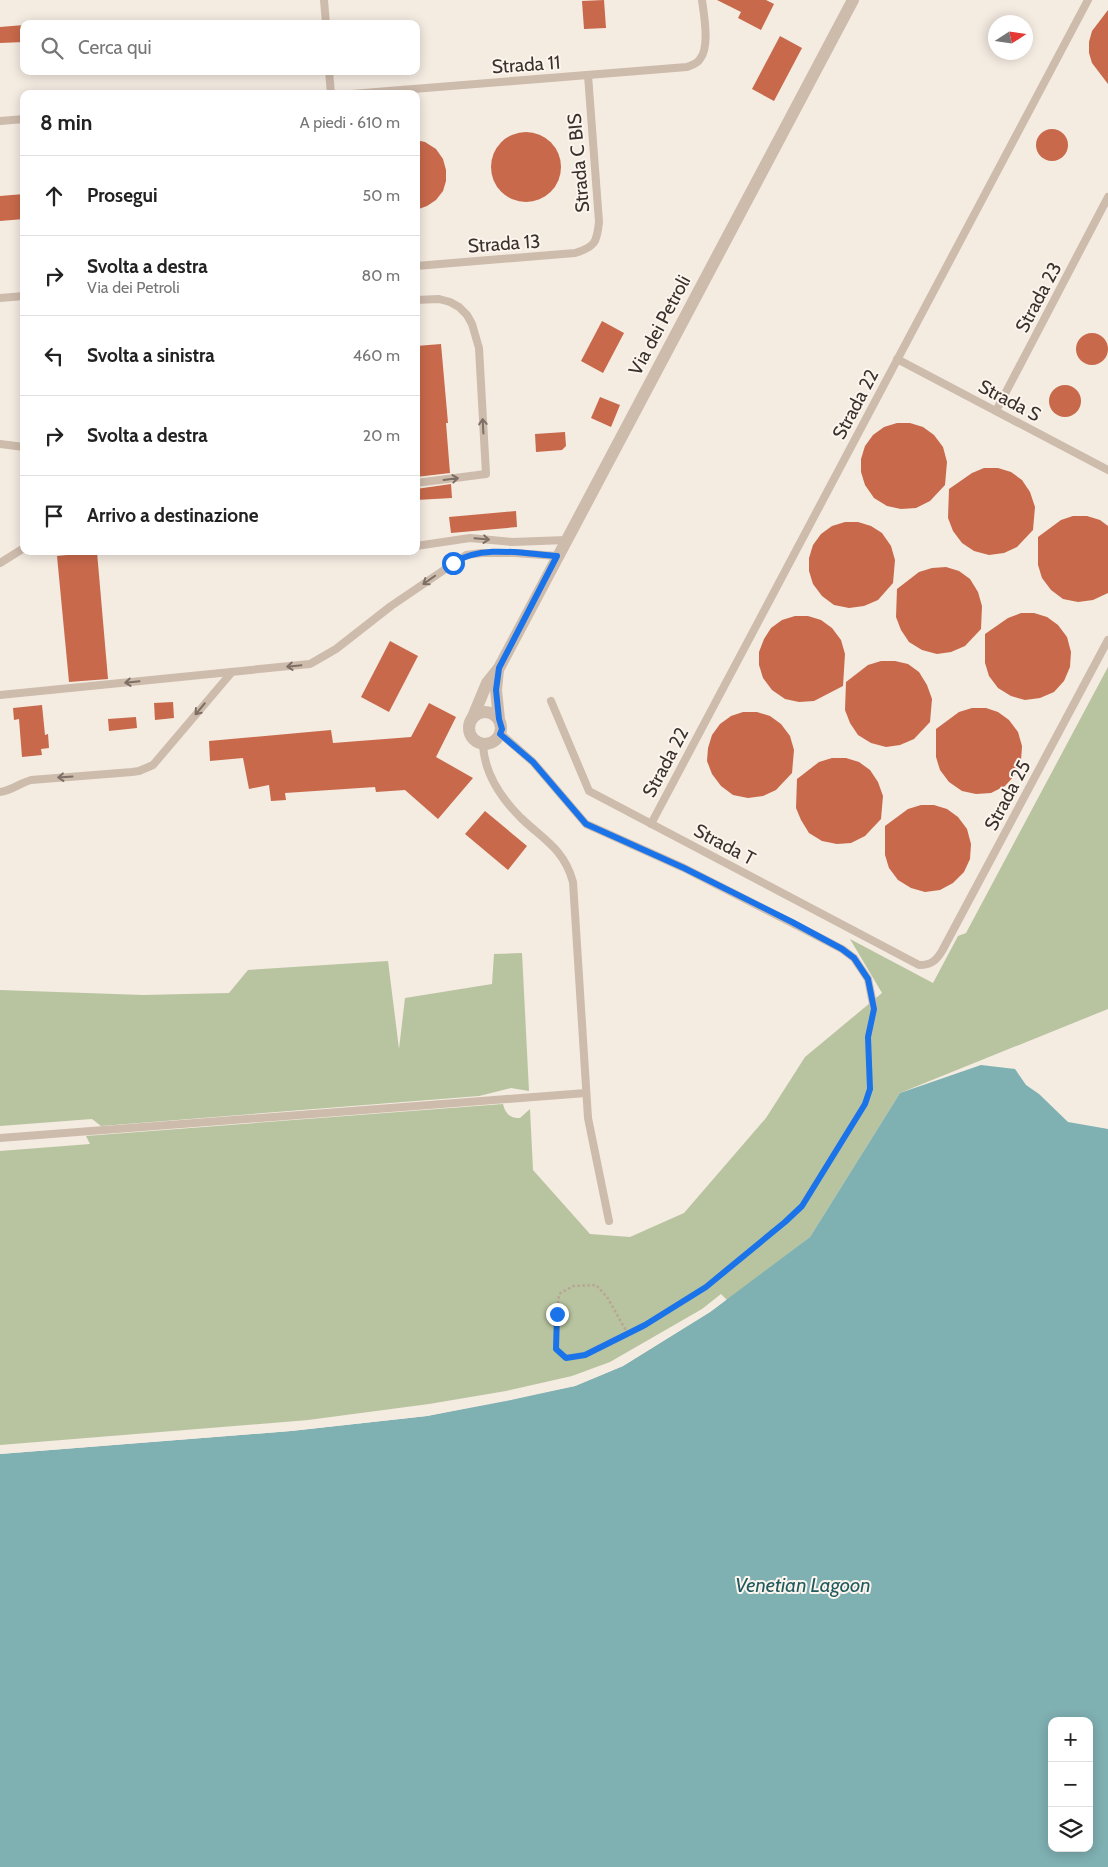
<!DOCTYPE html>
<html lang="it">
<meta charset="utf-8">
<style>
:root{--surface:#fff;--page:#f6f6f6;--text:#222;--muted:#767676;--line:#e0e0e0}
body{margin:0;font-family:Cabin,sans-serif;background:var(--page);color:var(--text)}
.controls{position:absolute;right:15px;bottom:15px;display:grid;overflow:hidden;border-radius:10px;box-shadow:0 2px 12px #0003}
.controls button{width:45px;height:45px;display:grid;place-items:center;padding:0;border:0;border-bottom:1px solid var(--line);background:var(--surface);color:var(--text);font:25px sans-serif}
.compass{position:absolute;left:988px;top:15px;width:45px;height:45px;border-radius:50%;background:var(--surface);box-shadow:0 2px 12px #0003;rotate:78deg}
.stop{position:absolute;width:15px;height:15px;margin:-11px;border:4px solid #1a73e8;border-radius:50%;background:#fff}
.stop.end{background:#1a73e8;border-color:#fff;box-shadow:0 1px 5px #0008}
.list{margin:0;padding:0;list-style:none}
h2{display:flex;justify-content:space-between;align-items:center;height:65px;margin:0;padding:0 20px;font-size:21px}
h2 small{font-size:16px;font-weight:400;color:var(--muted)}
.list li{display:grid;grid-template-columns:32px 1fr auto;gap:15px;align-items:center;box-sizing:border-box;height:80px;padding:0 20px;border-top:1px solid var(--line)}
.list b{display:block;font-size:19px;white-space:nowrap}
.list p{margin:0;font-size:16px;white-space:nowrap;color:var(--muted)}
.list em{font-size:16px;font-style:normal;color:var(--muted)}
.icon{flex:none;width:28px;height:28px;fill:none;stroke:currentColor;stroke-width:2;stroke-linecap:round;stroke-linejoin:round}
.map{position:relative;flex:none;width:1108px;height:1867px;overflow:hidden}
.search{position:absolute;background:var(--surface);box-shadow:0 2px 12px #0003;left:20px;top:20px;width:400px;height:55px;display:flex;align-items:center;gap:12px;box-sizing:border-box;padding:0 18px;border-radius:10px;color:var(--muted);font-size:19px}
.panel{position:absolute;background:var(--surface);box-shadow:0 2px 12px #0003;left:20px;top:90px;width:400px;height:465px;border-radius:10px}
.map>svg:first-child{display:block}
.green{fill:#b8c4a0}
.water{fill:#7fb0b2;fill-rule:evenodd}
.pier{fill:#f4ebe1}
.building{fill:#c8694b}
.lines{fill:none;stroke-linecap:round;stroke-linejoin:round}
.path{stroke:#b9a596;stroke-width:2.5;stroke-dasharray:2.5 2.5;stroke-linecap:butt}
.service{stroke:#cdbbac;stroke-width:8}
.minor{stroke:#cdbbac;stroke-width:12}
.oneway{stroke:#7d6f65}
.route{stroke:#1a73e8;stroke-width:6}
.labels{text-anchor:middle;stroke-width:4;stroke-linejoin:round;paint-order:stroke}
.street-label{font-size:19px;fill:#3b302b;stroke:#fbf5ee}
.water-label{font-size:20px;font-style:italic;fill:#1f5a5e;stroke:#fbf5ee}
</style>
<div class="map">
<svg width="1108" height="1867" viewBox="0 0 1108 1867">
<rect width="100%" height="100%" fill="#f4ebe1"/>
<g class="green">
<path d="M 1108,667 L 1108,1009 L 900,1093 L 810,1237 L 727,1300 L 721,1294 L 702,1309 L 610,1362 L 572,1376 L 506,1391 L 429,1404 L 308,1420 L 0,1445 L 0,1151 L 90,1144 L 86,1136 L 503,1104 C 505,1113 510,1119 520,1118 L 530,1109 L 533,1170 L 590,1234 L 630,1237 L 684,1213 L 766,1118 L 805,1057 L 882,993 L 850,939 L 933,983 L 958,936 L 966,933 Z"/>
<polygon points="522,953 529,1091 511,1088 479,1096 101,1126 92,1119 0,1126 0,990 143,995 229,993 248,970 388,961 399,1049 405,998 492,984 494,954"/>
</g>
<path class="water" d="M 981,1065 L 1015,1069 L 1026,1085 L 1039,1094 L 1068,1122 L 1108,1129 L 1108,1867 L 0,1867 L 0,1454 L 291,1431 L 427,1416 L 575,1386 L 623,1366 L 710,1312 L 810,1237 L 900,1093 ZM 1052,1721 L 1089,1721 L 1089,1848 L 1052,1848 Z"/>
<polygon class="pier" points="725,1298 726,1300 710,1312 623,1366 575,1386 511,1400 427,1416 291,1431 0,1454 0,1452 291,1429 427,1413 511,1397 574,1383 622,1363 709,1310"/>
<g class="building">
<polygon points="604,0 606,28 584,29 582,1"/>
<polygon points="717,0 766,0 774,4 761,30 738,18 741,12"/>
<polygon points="1108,10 1108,84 1092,63 1089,53 1089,42 1092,31"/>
<polygon points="24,25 24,42 0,43 0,27"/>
<polygon points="780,36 802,48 774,101 752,89"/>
<circle cx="1052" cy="145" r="16"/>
<circle cx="526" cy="167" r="35"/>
<polygon points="416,140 425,142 436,149 443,159 446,170 446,181 443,191 436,200 427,206 416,210"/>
<polygon points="24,194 24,219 0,221 0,196"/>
<polygon points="602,321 624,333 603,373 581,361"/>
<circle cx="1092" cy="349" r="16"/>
<polygon points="441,344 448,423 446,423 450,473 416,477 416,346"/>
<circle cx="1065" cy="401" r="16"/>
<polygon points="600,397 620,405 611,427 591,418"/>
<polygon points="897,423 910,423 923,427 934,435 943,447 947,462 945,485 930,501 916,508 901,509 887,506 874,498 865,485 861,472 861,459 865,446 873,435 884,427"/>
<polygon points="565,432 566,446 562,450 536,452 535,434"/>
<polygon points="984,468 998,468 1011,472 1022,480 1030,492 1035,507 1033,530 1017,547 1004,553 989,555 974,551 962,543 953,531 948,518 949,489 972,473"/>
<polygon points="451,484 452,498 416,500 416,489"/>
<polygon points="516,511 517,527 451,533 449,517"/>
<polygon points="1073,516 1087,516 1100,520 1108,526 1108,593 1093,600 1078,602 1063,599 1051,590 1042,578 1038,565 1038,537 1061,520"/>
<polygon points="845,522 858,522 871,526 882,533 891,546 895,560 893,583 878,600 864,606 849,608 834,605 822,596 813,584 809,571 809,558 813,545 821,534 832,526"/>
<polygon points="97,552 108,679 69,682 57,556"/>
<polygon points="946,567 959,571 970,579 978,592 982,606 981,629 965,646 951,652 937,654 922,650 909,642 901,630 896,617 897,589 919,572 932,568"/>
<polygon points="1021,613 1034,613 1047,617 1058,625 1067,637 1071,652 1070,667 1064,681 1054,692 1040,698 1025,700 1011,696 998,688 989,676 985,663 985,634 1008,618"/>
<polygon points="795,616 808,616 821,620 832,628 841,640 845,654 843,686 814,701 799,702 785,699 772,690 763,678 759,665 759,652 764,639 771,628 782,620"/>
<polygon points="390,641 418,656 389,712 361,697"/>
<polygon points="881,661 895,661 908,664 919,672 927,685 932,699 930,722 914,739 900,745 886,747 871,743 858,735 850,723 845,710 846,682 868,665"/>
<polygon points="173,702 174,718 155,720 154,703"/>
<polygon points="429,703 456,717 436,757 473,778 438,819 405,790 376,792 375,787 285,793 286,800 271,801 269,785 249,789 243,758 210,761 209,741 331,730 333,743 411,737"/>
<polygon points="42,705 45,735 48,734 49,748 41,749 42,755 22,757 19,719 14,720 13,708"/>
<polygon points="972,708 986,708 998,712 1009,720 1018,732 1022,746 1021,761 1015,775 1005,786 991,793 976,794 962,791 949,782 940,770 936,757 936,729 959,712"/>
<polygon points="743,712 757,712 770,716 781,724 790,736 794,750 792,773 776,790 763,796 748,798 733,795 721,786 712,774 707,761 708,748 712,735 720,724 731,716"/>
<polygon points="136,717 137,728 109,731 108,719"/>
<polygon points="832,758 846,758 859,762 870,770 878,782 883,796 881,819 865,836 851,843 837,844 822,841 809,833 801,820 796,808 797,779 819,762"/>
<polygon points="921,805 934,805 947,809 958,817 967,829 971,844 970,859 964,872 953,883 940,890 925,892 911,888 898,880 889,868 885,855 885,826 908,809"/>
<polygon points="485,811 527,846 508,870 465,834"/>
</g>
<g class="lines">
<polyline class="path" points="628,1334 607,1297 596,1285 573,1286 559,1294 557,1314 556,1349 566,1358 585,1355 645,1325 706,1287 785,1222 802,1206 865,1104 870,1089 868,1037 871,1020"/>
<g class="service">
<polyline points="324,0 326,24"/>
<polyline points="329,71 331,94"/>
<path d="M 351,94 L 687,67 C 692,65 697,64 700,59 C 710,47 704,15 702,0"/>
<polyline points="0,121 24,119"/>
<path d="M 416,266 L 575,253 C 595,247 597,242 599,222 L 588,75"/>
<polyline points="0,298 24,296"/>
<polyline points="416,300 439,299 450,302 459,307 467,315 472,324 479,348 486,474 416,483"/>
<polyline points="897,359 1108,470"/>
<polyline points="996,411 1108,197"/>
<polyline points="0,444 24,447"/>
<polyline points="416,546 470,538 512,542 566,540"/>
<polyline points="0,563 24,548"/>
<polyline points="0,695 310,664 336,649 391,606 466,555 482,553 515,553 557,556"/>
<path d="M 551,701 L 589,791 L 919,965 C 931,965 936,961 942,951 L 1108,640"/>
<polyline points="501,734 533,762 586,824 684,868 792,923 842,949 854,958 868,979 874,1009"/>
<path d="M 483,744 C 484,773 501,798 521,818 C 544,840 564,849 573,882 L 588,1118 L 609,1221"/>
<path d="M 0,792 C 11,791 20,783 31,780 L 132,772 L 139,771 L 153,765 L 232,672"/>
<polyline points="651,824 1088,0"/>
<polyline points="0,1138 586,1093"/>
</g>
<g class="minor">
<polyline points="498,670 496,690 499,719"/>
<circle cx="485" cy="728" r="16"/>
<polyline points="472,719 487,683 499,668 853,0"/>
</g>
</g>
<defs><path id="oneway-shaft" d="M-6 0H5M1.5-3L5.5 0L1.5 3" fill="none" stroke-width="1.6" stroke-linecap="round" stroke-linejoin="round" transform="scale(1.25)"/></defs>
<g class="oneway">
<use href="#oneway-shaft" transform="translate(483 426) rotate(-93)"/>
<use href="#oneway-shaft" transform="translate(451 479) rotate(-7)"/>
<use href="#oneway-shaft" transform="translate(482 539) rotate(5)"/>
<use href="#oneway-shaft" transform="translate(429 580) rotate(145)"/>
<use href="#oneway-shaft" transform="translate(294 666) rotate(174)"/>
<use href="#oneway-shaft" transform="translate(132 682) rotate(174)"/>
<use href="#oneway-shaft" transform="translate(200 709) rotate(130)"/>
<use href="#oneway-shaft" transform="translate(65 777) rotate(176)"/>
</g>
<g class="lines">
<path class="route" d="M 453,563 C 482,544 524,554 557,556 L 499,668 L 496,690 L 499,719 L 502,729 L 500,734 L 533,762 L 586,824 L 684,868 L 792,922 L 842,949 L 854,958 L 868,979 L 874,1009 L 868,1037 L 870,1089 L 865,1104 L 802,1206 L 785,1222 L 706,1287 L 645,1325 L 585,1355 L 566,1358 L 556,1349 L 557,1314"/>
</g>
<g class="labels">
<g class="street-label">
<text transform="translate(526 64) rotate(-4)" y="7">Strada 11</text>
<text transform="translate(578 163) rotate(-95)" y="7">Strada C BIS</text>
<text transform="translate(504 243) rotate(-4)" y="7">Strada 13</text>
<text transform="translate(1038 297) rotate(-62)" y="7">Strada 23</text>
<text transform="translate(659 325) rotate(-62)" y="7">Via dei Petroli</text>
<text transform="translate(1010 400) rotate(28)" y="7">Strada S</text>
<text transform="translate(855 404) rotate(-62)" y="7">Strada 22</text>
<text transform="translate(665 762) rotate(-62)" y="7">Strada 22</text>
<text transform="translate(1007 795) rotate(-62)" y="7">Strada 25</text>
<text transform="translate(725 844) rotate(28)" y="7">Strada T</text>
</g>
<g class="water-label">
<text x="803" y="1592">Venetian Lagoon</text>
</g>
</g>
</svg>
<div class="controls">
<button>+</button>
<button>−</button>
<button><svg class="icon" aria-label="layers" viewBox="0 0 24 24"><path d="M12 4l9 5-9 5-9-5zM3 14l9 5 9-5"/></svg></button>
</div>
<svg class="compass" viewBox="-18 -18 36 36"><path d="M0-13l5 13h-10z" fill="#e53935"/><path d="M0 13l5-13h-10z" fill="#767676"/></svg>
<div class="stop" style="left:453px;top:563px"></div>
<div class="stop end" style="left:557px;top:1314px"></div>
<div class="search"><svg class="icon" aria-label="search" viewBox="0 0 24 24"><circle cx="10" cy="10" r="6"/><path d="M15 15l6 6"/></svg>Cerca qui</div>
<section class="panel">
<h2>8 min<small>A piedi · 610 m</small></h2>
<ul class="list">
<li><svg class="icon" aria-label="ahead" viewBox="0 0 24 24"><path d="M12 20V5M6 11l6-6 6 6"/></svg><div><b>Prosegui</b></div><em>50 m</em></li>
<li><svg class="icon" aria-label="right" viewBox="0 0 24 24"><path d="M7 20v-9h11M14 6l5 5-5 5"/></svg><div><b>Svolta a destra</b><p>Via dei Petroli</p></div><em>80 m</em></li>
<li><svg class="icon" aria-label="left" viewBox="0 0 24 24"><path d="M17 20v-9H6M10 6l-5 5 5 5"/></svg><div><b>Svolta a sinistra</b></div><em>460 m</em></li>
<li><svg class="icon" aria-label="right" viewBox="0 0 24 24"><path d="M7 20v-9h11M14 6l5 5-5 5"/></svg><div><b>Svolta a destra</b></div><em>20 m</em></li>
<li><svg class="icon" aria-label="arrive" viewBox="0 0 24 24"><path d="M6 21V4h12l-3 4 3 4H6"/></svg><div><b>Arrivo a destinazione</b></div></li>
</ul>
</section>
</div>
